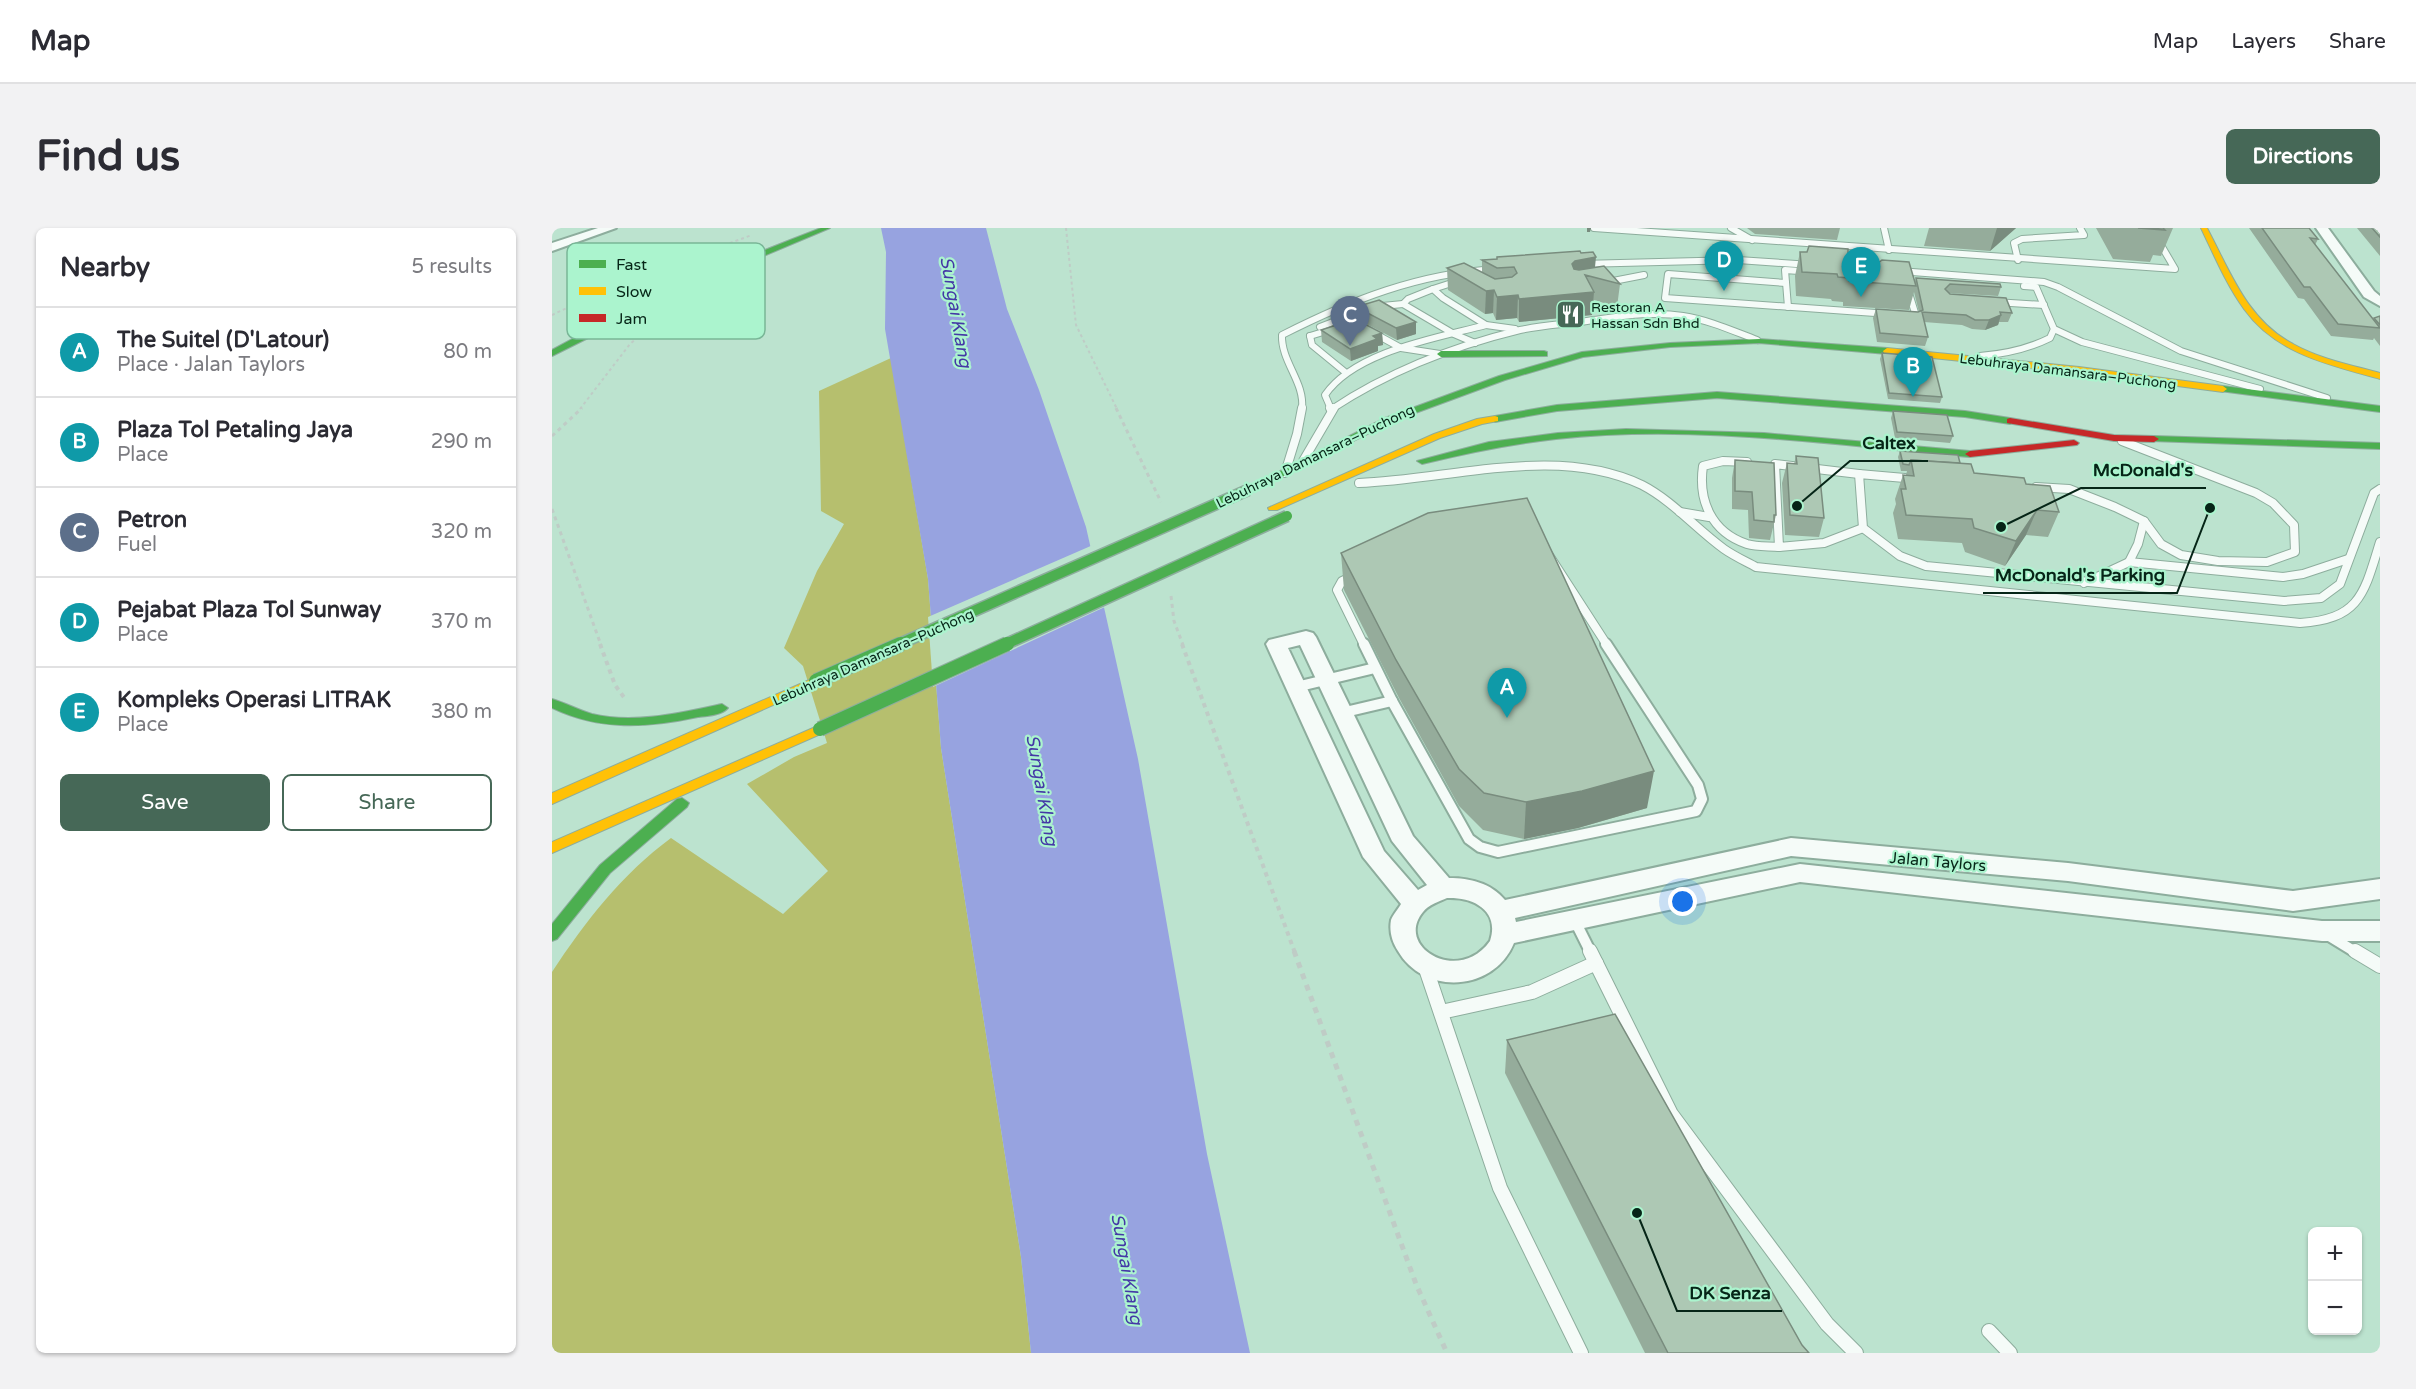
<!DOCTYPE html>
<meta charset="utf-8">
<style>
:root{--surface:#fff;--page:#f2f2f3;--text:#2b2b33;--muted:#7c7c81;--line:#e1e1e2;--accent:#466857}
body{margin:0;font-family:"Varela Round",sans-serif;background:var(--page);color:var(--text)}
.controls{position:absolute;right:18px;bottom:18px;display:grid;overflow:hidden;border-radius:9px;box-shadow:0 2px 4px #0004}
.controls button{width:54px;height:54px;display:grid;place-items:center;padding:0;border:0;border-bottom:2px solid var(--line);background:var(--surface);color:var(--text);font:30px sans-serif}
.you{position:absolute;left:1131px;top:674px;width:21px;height:21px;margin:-15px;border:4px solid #fff;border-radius:50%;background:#1a73e8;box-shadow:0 0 0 9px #1a73e833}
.badge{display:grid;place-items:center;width:39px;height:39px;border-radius:50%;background:var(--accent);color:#fff;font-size:20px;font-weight:700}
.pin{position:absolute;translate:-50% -50px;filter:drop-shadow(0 2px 3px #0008)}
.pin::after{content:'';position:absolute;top:32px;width:21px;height:18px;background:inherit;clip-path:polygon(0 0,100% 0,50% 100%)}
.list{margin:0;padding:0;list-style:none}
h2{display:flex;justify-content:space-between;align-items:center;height:78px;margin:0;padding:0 24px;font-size:26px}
h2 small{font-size:20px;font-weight:400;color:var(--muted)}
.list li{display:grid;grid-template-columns:39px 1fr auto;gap:18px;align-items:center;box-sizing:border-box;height:90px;padding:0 24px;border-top:2px solid var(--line)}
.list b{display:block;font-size:22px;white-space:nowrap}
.list p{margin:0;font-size:20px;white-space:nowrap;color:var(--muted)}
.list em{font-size:20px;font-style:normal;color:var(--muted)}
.actions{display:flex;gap:12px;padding:18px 24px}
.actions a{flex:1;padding:14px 0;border:2px solid var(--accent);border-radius:9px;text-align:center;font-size:21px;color:var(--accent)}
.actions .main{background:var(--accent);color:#fff}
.map{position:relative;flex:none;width:1828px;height:1125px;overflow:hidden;border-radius:9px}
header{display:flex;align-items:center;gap:36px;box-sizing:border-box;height:84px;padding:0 30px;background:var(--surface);border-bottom:2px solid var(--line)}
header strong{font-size:28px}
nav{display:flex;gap:33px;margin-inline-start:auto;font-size:21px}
.intro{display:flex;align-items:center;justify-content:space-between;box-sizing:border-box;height:144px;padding:0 36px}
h1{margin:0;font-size:42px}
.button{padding:15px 27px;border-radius:9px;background:var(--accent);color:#fff;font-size:21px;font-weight:700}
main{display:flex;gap:36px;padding:0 36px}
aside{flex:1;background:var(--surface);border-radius:9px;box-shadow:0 2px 4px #0004}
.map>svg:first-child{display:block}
.forest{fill:#b6bf6e}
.water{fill:#97a3e0}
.pier{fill:#bce3cf}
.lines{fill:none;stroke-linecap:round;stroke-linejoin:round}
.lane-far3-casing{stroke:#8dad9d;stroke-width:8}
.lane-far2-casing{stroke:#8dad9d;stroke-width:10}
.lane-far1-casing{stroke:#8dad9d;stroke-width:14}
.lane-casing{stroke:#8dad9d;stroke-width:16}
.street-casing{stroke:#8dad9d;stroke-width:4}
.fast-casing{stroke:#8dad9d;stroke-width:2}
.slow-casing{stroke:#8dad9d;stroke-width:2}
.jam-casing{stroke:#8dad9d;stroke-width:2}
.path-far3{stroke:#bfccc6;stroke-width:2;stroke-dasharray:3 3;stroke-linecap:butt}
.path-far2{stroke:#bfccc6;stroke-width:3;stroke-dasharray:4 4;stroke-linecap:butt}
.path-far1{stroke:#bfccc6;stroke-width:4;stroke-dasharray:4.5 4.5;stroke-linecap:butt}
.path{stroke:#bfccc6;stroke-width:5;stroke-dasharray:6 6;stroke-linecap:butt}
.lane-far3{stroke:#f5fbf8;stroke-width:6}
.lane-far2{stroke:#f5fbf8;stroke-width:8}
.lane-far1{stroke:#f5fbf8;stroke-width:10}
.lane{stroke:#f5fbf8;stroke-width:14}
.street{fill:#f5fbf8;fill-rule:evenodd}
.fast{fill:#4caf50;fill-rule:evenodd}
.slow{fill:#ffc107;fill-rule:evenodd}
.jam{fill:#c62828;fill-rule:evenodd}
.fast-bridge-far1-casing{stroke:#8dad9d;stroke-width:13;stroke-linecap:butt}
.fast-bridge-casing{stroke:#8dad9d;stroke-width:16;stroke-linecap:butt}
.fast-bridge-far1{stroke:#4caf50;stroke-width:10}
.fast-bridge{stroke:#4caf50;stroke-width:14}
.wall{fill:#95ac9b}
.shaded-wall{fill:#798c7e}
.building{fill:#adc8b4;stroke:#798c7e;stroke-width:1.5}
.labels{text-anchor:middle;stroke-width:4.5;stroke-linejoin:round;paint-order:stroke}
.far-poi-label{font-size:14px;fill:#062517;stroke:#abf4ce;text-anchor:start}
.far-street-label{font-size:14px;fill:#062517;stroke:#abf4ce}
.street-label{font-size:16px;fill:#062517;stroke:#abf4ce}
.water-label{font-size:18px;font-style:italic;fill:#4438a6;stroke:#abf4ce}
.key{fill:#abf4ce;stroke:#79b697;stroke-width:1.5}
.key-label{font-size:16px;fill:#062517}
.leader{fill:none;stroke:#062517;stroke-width:2}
.callout-dot{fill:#062517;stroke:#abf4ce;stroke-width:2}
.callout-label{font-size:18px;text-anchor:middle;font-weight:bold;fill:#062517;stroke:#abf4ce;stroke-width:4.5;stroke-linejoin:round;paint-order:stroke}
</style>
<header>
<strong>Map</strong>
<nav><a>Map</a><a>Layers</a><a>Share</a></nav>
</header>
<div class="intro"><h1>Find us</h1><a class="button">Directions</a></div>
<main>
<aside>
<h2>Nearby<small>5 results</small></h2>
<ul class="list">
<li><span class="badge" style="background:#0f9aa8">A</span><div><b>The Suitel (D'Latour)</b><p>Place · Jalan Taylors</p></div><em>80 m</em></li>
<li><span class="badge" style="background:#0f9aa8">B</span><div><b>Plaza Tol Petaling Jaya</b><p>Place</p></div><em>290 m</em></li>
<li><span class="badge" style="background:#5c6f8a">C</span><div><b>Petron</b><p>Fuel</p></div><em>320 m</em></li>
<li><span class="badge" style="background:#0f9aa8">D</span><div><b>Pejabat Plaza Tol Sunway</b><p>Place</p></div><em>370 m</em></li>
<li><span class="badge" style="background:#0f9aa8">E</span><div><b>Kompleks Operasi LITRAK</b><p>Place</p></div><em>380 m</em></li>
</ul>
<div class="actions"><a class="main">Save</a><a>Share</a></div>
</aside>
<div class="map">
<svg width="1828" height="1125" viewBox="0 0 1828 1125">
<rect width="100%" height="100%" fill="#bce3cf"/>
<path class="forest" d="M 339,130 L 376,351 L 389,520 L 469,1029 L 479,1125 L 0,1125 L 0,744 C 33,694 70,646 119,610 L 231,686 L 276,643 L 195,556 L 242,529 L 275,515 L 251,438 L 232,420 L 265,343 L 292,296 L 269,283 L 267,163 Z"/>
<polygon class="water" points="329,0 434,0 455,81 487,162 534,299 586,531 655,926 698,1125 479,1125 469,1029 389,520 376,351 333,101 334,24"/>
<polygon class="pier" points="541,317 555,378 381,459 376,389"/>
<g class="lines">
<defs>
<g id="lane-far3">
<polyline points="1042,0 1623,41 1599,0"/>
<polyline points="1179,0 1200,12"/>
<polyline points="1332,0 1337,22"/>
<polyline points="1466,32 1462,15 1470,11 1532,7 1528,0"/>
<polyline points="1029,36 1186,32 1259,37"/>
<polyline points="1347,43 1492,54 1506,59 1629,123 1775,170"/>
<polyline points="1051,55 1092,47"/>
<polyline points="1234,55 1116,46 1113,70 1337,86"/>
<polyline points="1472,58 1484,59 1502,101 1530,114 1708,161"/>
<polyline points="881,61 909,52"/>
<polyline points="1443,74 1492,77"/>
<polyline points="1236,79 1233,42 1247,43"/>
<polyline points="1355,87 1364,88 1356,62"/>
<polyline points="768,99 820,79 851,76"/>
<polyline points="818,103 849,120 888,126"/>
<polyline points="758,108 781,101"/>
<polyline points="758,108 760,117 793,144"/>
<polyline points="923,115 902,106 851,76 856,71 881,61 891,70 934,97 963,101"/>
<path d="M 1428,128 C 1453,126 1476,121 1498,110 L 1502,101"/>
<path d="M 750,181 C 753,154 729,134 730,107 C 799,72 867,45 945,41"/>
<path d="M 779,181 L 773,167 C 803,123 885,110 934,97"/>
<path d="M 780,181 C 836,144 902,118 968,102 C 992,97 1017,96 1041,92 C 1071,88 1101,83 1131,88 C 1157,92 1181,103 1205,112"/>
</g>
<g id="lane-far2">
<polyline points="778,180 779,182"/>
<polyline points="751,233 782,180"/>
<path d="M 1195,234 L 1171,233 L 1151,238 C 1146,272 1159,304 1195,316 C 1205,319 1216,318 1227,319"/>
<polyline points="733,245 745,206 750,180"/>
<polyline points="1307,246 1223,236 1227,319 1272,315 1311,300"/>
<polyline points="1364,251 1307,246 1311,300 1348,328 1374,338 1732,373 1769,370 1788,356 1822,265 1828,261"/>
<path d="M 807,255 C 898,252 1004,216 1090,257 C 1121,273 1144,301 1172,321 C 1182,328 1193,333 1204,339 L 1748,395 C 1808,391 1812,366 1828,314"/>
<polyline points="1484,259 1517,261 1563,279 1592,293 1609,316 1629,327 1666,333 1715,334 1743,324 1742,297 1721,275 1704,265 1570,213"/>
<polyline points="1128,284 1157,289"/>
<polyline points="1577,334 1731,349 1751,346 1796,331"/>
<polyline points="1532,355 1577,334 1586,316 1592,293"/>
<polyline points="812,417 785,362 790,353 868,316 966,298 980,301 1055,417"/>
</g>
<g id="lane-far1">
<polyline points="812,416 840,473 917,611 928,619 946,624 1144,583 1150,571 1146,557 1054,416"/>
<polyline points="744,459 823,440"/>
<polyline points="789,485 840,473"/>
<polyline points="1023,693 1039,725"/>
<polyline points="1774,706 1805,725"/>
</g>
<g id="lane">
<polyline points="1038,723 1119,886 1275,1096 1304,1125"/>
<polyline points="1803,723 1828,738"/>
<polyline points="873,738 948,960 1029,1125"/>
<polyline points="889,784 980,764 1044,735"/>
<polyline points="1437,1103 1458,1125"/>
</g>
<g id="street">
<polygon points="46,0 64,0 0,23 0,15"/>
<polygon points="1764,0 1776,0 1822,63 1828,68 1828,78 1812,69"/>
<path d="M 754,403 L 761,405 L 764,409 L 861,608 L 897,650 C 918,650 939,655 953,672 L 1239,610 L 1516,635 L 1741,663 L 1828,651 L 1828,671 L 1741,683 L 1516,653 L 1239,628 L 963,690 L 964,694 L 1248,636 L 1770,693 L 1828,693 L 1828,713 L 1770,713 L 1248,654 L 962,715 C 942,764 872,768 846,723 C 840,714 837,703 839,692 C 841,687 846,681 849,676 L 811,629 L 714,416 L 717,412 ZM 748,417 L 840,613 L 875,657 L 866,662 L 832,623 L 736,420 ZM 895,670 C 921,669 948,682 938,713 C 907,757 842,719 871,684 C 876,677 888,673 895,670 Z"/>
</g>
<g id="fast">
<path d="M 269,0 L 278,0 L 138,59 L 0,128 L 0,122 C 87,74 177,35 269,0 Z"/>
<polygon points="1207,111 1335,120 1339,123 1335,126 1207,115 1118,119 1031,129 953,152 839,194 700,264 696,265 691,262 833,190 947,148 1030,124 1118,115"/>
<polygon points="992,123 995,124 995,128 889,129 885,126 889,123"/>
<polygon points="1671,158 1828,178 1828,184 1668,163 1667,161"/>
<polygon points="1165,164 1413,183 1458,190 1463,193 1458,196 1413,189 1165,170 1005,183 943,194 938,191 943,188 1005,177"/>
<path d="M 1074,201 L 1212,205 L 1418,223 L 1423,226 L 1418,229 C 1282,217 1141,196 1004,211 C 959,216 915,225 870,236 L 865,233 L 937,214 L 1006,205 Z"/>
<polygon points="1602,208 1828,215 1828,221 1599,213 1599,209"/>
<path d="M 0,471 C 14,475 26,482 40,486 C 82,496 128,485 170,476 L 176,480 C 170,487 155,488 146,489 C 95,500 48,503 0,480 Z"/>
<polygon points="130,570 137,575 135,579 58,645 5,711 0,713 0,696 48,637 125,571"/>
</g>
<g id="slow">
<path d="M 1649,0 L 1655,0 C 1678,43 1695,92 1741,116 C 1768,131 1799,137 1828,145 L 1828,151 C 1778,137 1724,126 1692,81 C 1674,56 1662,27 1649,0 Z"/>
<polygon points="1335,120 1527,139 1671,158 1675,161 1671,164 1527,145 1332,125 1331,123"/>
<polygon points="943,188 946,189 946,193 930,196 888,210 725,282 717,282 716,280 882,206 925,191"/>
<polygon points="264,449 270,453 268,456 0,576 0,565"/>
<polygon points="268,497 273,498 274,501 273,504 0,625 0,614"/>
</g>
<g id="jam">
<polygon points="1458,190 1562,207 1602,208 1607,211 1602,214 1562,213 1455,195 1455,191"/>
<polygon points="1522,212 1527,215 1525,217 1418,229 1413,226 1418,223"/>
</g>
</defs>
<use href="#lane-far3" class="lane-far3-casing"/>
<use href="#lane-far2" class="lane-far2-casing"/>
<use href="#lane-far1" class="lane-far1-casing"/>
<use href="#lane" class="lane-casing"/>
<use href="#street" class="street-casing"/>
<use href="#fast" class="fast-casing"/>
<use href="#slow" class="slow-casing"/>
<use href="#jam" class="jam-casing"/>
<g class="path-far3">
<polyline points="514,0 524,97 565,181"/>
<polyline points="0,87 68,55 200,7"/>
<polyline points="28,181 78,116 101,96"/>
</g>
<g class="path-far2">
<polyline points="564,180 609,274"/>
<polyline points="0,208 30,180"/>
<polyline points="0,281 49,417"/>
<polyline points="619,368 622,393 631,417"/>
</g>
<g class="path-far1">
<polyline points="48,416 63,457 74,472"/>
<polyline points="630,416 743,725"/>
</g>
<polyline class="path" points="742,723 864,1056 895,1125"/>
<use href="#lane-far3" class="lane-far3"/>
<use href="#lane-far2" class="lane-far2"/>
<use href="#lane-far1" class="lane-far1"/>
<use href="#lane" class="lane"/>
<use href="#street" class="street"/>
<use href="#fast" class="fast"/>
<use href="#slow" class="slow"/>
<use href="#jam" class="jam"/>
<defs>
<g id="fast-bridge-far1">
<polyline points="345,417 696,262"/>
<polyline points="452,417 735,288"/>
</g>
<g id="fast-bridge">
<polyline points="264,453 349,416"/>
<polyline points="268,501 455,416"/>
</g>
</defs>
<use href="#fast-bridge-far1" class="fast-bridge-far1-casing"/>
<use href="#fast-bridge" class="fast-bridge-casing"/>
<use href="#fast-bridge-far1" class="fast-bridge-far1"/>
<use href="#fast-bridge" class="fast-bridge"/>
</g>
<g class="wall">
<polygon points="1195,0 1288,0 1285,12 1203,6"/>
<polygon points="1377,0 1464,0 1438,23 1372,18"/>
<polygon points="1544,0 1621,0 1609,28 1601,27 1598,34 1561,31"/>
<polygon points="1697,0 1757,0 1766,11 1763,17 1821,91 1822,90 1828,88 1828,118 1822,110 1821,112 1779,108 1752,71 1746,70"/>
<polygon points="1805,0 1828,0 1828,28"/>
<polygon points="1248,24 1296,26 1320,40 1363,53 1364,50 1449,59 1446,68 1396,65 1460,85 1456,94 1447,94 1446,97 1433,102 1420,101 1410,97 1372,94 1376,109 1373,118 1325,114 1321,90 1324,81 1367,84 1362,64 1357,82 1291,78 1291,74 1280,73 1279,71 1244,68 1243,48"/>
<polygon points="1029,25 1043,39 1068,56 1065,79 1042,72 1040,87 967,94 965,90 944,92 941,85 933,86 896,62 895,40 930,44 930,32"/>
<polygon points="804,79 864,94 864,106 845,112 805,91"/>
<polygon points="769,102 830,105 831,117 826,118 826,123 799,133 770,114"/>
<polygon points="1330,125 1390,169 1388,175 1336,171 1328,131"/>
<polygon points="1341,183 1401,208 1398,215 1343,210 1339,190"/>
<polygon points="1348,223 1408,235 1422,245 1474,256 1507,284 1496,309 1474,307 1453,338 1413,324 1410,315 1346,311 1341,285 1344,276 1343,271 1351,247 1354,247 1355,243 1349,243 1346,229"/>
<polygon points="1244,228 1272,290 1267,309 1233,307 1230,255 1235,235 1242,236"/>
<polygon points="1183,232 1224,287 1218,312 1197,310 1196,282 1180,281 1180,250"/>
<polygon points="789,325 1095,580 1026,600 972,611 931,602 907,578 847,470 792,362"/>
<polygon points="955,812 1250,1117 1257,1125 1093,1125 953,845"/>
</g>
<g class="shaded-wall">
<polygon points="1035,0 1039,0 1038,4 1035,4"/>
<polygon points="1445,0 1464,0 1438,23"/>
<polygon points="1044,29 1042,49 1033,47 1021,55 1020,36 1023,33"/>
<polygon points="942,62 941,85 933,86 934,63"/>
<polygon points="1042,64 1040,87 967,94 967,71"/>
<polygon points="966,67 965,90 944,92 945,69"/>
<polygon points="1449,87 1446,97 1433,102 1437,92"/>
<polygon points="864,94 864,106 845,112 844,100"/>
<polygon points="830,105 831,117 826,118 826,123 799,133 798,121 821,108"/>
<polygon points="1485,282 1474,307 1453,338 1464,313"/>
<polygon points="1102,543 1095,580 1026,600 972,611 974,574"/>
</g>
<g class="building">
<polygon points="1586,0 1611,0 1613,2"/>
<polygon points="1710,0 1757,0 1766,11 1758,10 1828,100 1786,96 1758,59 1752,59"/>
<polygon points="1820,0 1828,0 1828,9"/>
<polygon points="1257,18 1296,21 1296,26 1306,26 1320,40 1330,32 1357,34 1364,58 1297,53 1297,50 1286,49 1285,46 1250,44 1248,24 1255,24"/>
<polygon points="1028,23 1029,25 1041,24 1044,29 1023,33 1020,36 1022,41 1027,42 1052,38 1068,56 1033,47 1042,64 967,71 966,67 945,69 942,62 934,63 895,40 912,35 943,51 960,49 965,45 962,39 945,40 930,32 945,31 945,29"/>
<polygon points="1364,50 1448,56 1449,59 1398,56 1393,61 1398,66 1454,70 1460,85 1448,84 1449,87 1437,92 1423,92 1414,87 1370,84 1376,109 1328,105 1324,81 1366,84 1371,82"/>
<polygon points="827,72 864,94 844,100 804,79"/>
<polygon points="1828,88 1828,97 1822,90"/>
<polygon points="803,91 830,105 821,108 825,111 798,121 769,102"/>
<polygon points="1330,125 1380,129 1390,169 1337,165"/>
<polygon points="1341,183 1395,187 1401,208 1345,204"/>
<polygon points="1348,223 1406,227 1408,235 1359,232 1357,237 1351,236"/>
<polygon points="1244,228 1266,230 1272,290 1238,287 1235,235 1245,236"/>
<polygon points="1183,232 1222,235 1224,287 1222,287 1222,294 1202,292 1200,264 1183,263"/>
<polygon points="1359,232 1419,236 1422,245 1472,250 1474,256 1498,258 1507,284 1485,282 1464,313 1422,300 1420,291 1354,287 1349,261 1354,261 1351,247 1362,248"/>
<polygon points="975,270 1102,543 1030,563 974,574 932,565 907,541 844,432 789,325 876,285"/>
<polygon points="1063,786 1250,1117 1257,1125 1116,1125 955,812"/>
</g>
<defs>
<symbol id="restaurant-square" viewBox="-11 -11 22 22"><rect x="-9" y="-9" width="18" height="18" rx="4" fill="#466857" stroke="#abf4ce"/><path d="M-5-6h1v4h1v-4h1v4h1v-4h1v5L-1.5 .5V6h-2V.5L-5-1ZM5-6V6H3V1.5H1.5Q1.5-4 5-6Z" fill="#fff"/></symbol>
</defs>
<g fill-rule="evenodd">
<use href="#restaurant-square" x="1002" y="70" width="33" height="33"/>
</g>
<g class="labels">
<g class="far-poi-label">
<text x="1039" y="84">Restoran A<tspan x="1039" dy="16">Hassan Sdn Bhd</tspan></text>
</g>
<g class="far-street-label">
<text transform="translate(1516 143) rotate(7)" y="5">Lebuhraya Damansara–Puchong</text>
<text transform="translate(763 228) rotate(-26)" y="5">Lebuhraya Damansara–Puchong</text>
<text transform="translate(321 429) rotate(-24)" y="5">Lebuhraya Damansara–Puchong</text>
</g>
<g class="street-label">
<text transform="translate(1386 633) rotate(5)" y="6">Jalan Taylors</text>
</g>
<g class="water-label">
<text transform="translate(404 84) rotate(80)" y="6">Sungai Klang</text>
<text transform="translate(490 562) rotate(80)" y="6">Sungai Klang</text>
<text transform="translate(575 1041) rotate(80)" y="6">Sungai Klang</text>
</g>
</g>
<rect x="15" y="15" width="198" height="96" rx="9" class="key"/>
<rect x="27" y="32" width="27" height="8" fill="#4caf50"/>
<rect x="27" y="59" width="27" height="8" fill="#ffc107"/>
<rect x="27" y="86" width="27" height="8" fill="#c62828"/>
<g class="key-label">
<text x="64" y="42">Fast</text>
<text x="64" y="69">Slow</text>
<text x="64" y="96">Jam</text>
</g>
<path class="leader" d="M1245 278L1298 233H1376M1449 299L1529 260H1654M1658 280L1625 365H1431M1085 985L1125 1083H1230"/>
<g class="callout-dot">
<circle cx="1245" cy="278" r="6"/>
<circle cx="1449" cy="299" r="6"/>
<circle cx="1658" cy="280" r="6"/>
<circle cx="1085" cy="985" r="6"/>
</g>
<g class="callout-label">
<text x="1337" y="221">Caltex</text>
<text x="1591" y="248">McDonald's</text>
<text x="1528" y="353">McDonald's Parking</text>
<text x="1178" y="1071">DK Senza</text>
</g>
</svg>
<div class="controls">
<button>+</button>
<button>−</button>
</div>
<div class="you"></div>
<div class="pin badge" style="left:955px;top:490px;background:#0f9aa8">A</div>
<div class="pin badge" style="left:1361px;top:169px;background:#0f9aa8">B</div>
<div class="pin badge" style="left:798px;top:118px;background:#5c6f8a">C</div>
<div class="pin badge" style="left:1172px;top:63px;background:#0f9aa8">D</div>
<div class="pin badge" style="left:1309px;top:69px;background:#0f9aa8">E</div>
</div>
</main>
